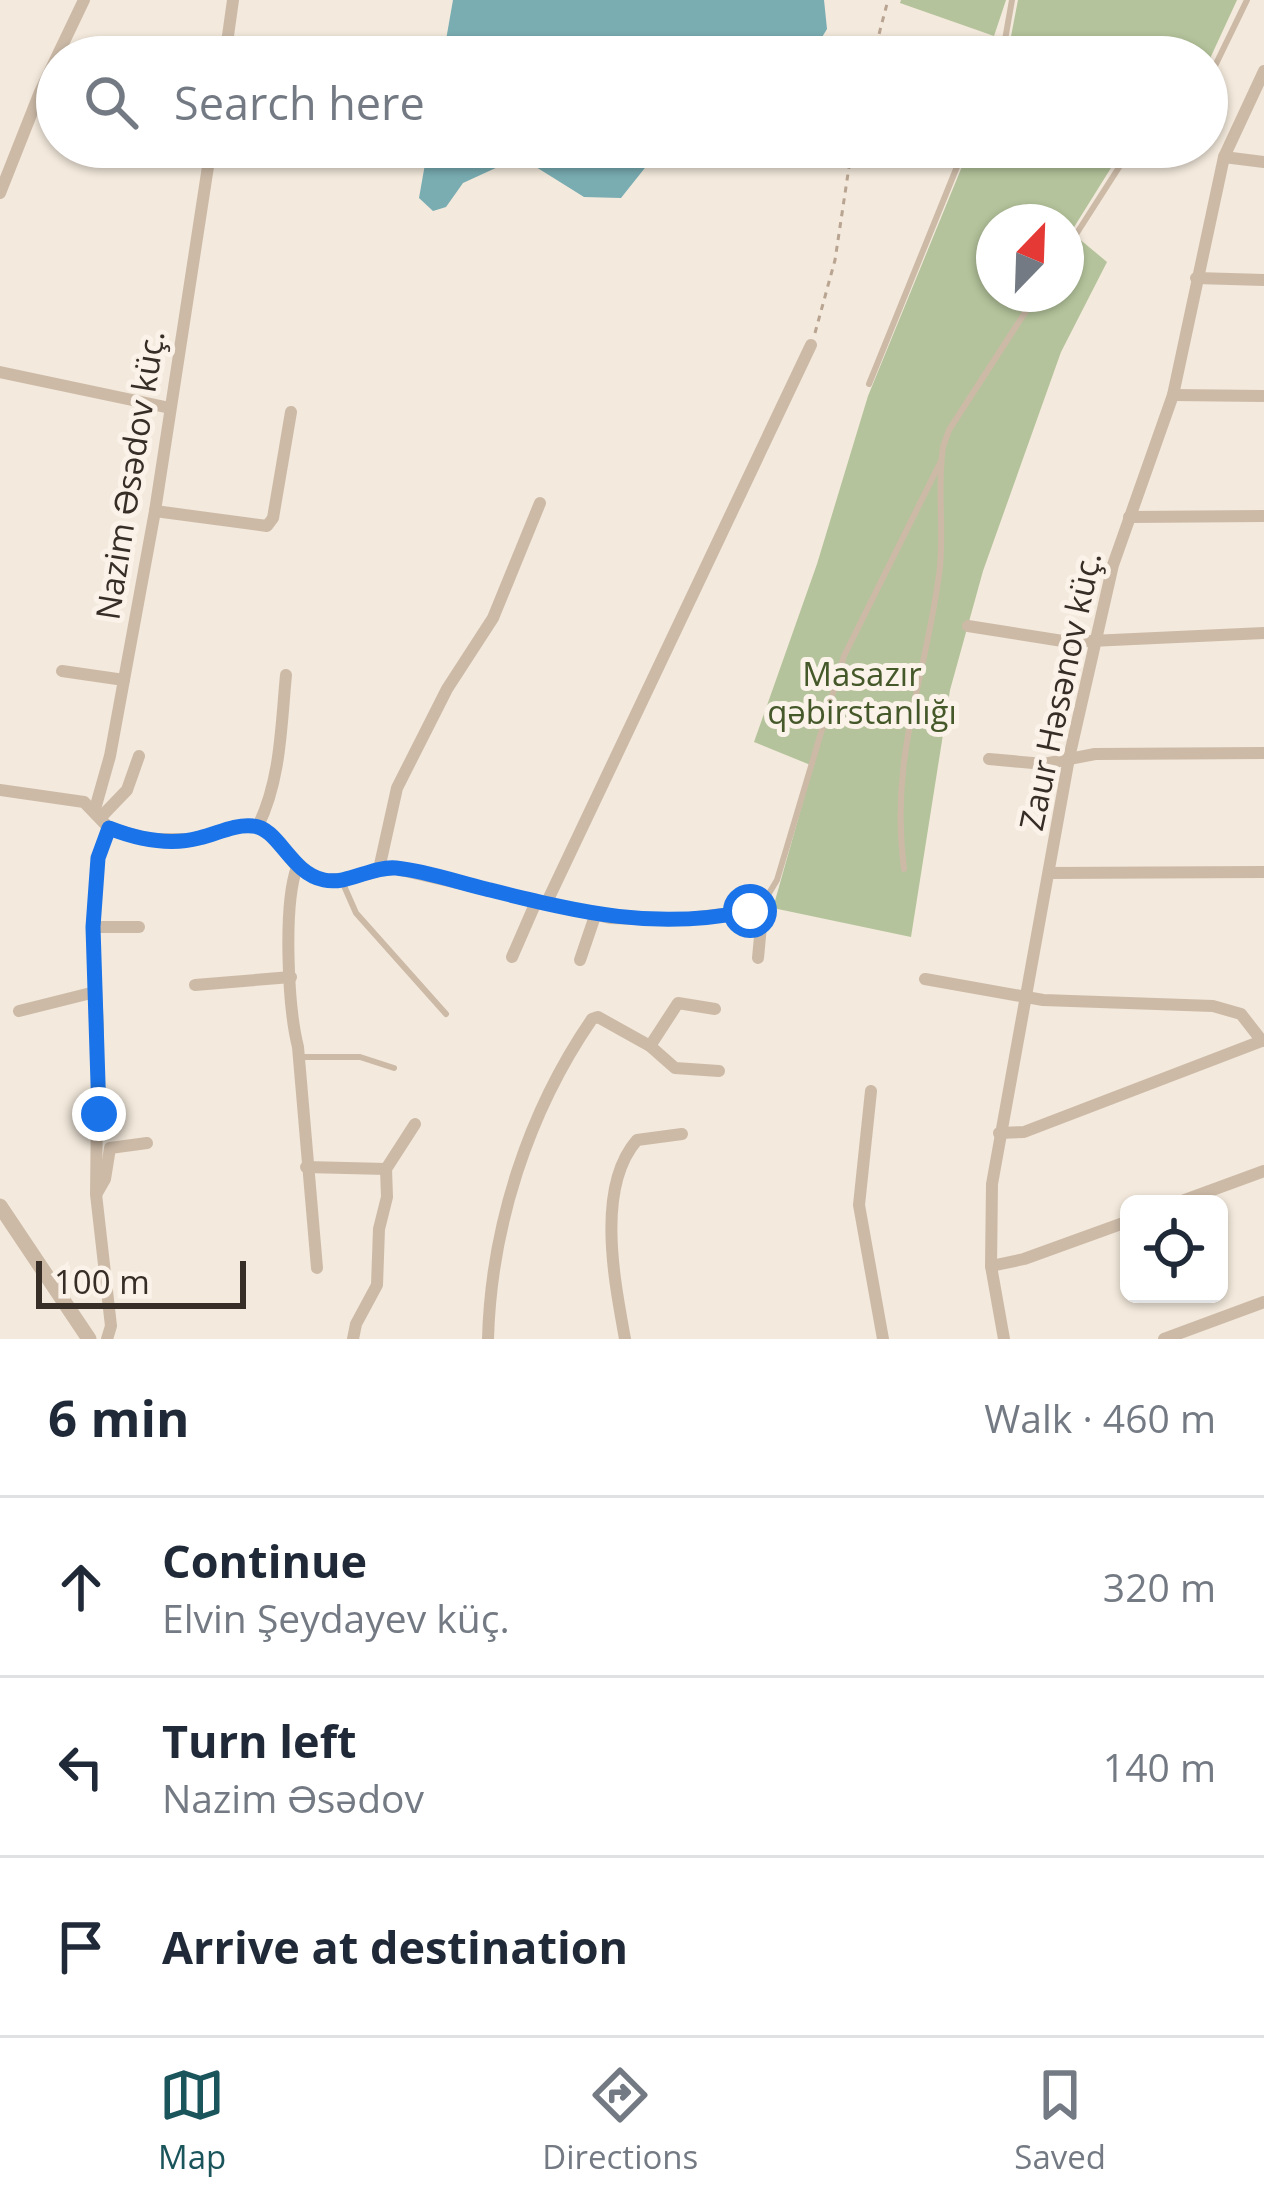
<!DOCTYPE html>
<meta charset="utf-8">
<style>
:root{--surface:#fff;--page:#f2f2f3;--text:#1f2937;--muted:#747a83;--line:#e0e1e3;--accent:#1b555c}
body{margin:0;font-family:"Open Sans",sans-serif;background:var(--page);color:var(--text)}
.controls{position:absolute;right:36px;bottom:36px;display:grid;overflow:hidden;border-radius:18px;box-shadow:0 3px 9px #0004}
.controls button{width:108px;height:108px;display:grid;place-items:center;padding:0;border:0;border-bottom:3px solid var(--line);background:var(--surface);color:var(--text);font:60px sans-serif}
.compass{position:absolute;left:976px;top:204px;width:108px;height:108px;border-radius:50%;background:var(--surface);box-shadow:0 3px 9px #0004;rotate:23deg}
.scale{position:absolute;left:36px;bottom:30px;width:210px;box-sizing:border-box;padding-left:12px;border:6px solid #382e28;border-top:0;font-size:33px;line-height:42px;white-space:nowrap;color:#382e28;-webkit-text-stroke:9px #fbf3e9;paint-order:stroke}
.stop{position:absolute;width:36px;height:36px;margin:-27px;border:9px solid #1a73e8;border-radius:50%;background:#fff}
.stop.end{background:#1a73e8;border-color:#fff;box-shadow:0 3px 12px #0008}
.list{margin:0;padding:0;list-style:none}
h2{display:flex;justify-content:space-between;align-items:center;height:156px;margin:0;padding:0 48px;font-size:51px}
h2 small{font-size:39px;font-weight:400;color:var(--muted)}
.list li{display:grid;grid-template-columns:78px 1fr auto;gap:36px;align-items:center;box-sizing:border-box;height:180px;padding:0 48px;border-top:3px solid var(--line)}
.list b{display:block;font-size:45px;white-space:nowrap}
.list p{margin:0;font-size:39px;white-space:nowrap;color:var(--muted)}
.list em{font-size:39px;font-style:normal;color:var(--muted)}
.icon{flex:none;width:66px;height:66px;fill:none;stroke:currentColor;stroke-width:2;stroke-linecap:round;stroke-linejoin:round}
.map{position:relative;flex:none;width:1264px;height:1339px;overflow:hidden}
.search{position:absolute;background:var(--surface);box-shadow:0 3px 9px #0004;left:36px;right:36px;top:36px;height:132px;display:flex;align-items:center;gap:30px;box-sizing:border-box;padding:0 42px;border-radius:66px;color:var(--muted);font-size:45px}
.sheet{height:696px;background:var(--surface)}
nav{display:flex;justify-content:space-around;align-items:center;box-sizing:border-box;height:168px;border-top:3px solid var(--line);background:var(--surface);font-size:33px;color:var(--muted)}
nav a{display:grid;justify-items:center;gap:6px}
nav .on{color:var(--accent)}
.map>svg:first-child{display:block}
.green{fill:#b4c39b;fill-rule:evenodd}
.water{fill:#79adb2}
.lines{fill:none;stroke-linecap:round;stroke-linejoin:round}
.path{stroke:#b8a491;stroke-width:3;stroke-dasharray:6 6;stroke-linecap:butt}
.service{stroke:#ccbaa7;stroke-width:6}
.minor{stroke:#ccbaa7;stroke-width:12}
.tertiary{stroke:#ccbaa7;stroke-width:15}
.route{stroke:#1a73e8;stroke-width:15}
.labels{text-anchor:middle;stroke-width:10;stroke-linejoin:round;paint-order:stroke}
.street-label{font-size:33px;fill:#382e28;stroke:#fbf3e9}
.park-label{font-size:33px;fill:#45582a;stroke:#fbf3e9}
</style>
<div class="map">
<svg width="1264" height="1339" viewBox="0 0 1264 1339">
<rect width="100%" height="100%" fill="#f3e9dc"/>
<g class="green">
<polygon points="901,0 1006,0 994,36 900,3"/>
<polygon points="1018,0 1237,0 1207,65 1207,57 1007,57"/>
<path d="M 970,147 L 1124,147 L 1071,232 L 1107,262 L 1061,352 L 983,571 L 950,690 L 911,937 L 773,908 L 813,766 L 754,742 L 817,564 L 868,396 ZM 994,222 L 1066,222 L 1066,294 L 994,294 Z"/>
</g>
<g class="water">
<polygon points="453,0 824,0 827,29 810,57 443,57"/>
<polygon points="428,147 656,147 648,164 621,198 584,197 528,162 500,166 463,183 446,207 433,211 419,198"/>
</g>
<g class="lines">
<g class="path">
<polyline points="873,57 888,0"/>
<polyline points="815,333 835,260 852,147"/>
</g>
<g class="service">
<polyline points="1002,57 1012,0"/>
<polyline points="1207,73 1214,68 1247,0"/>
<polyline points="1066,250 1132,147"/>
<polyline points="869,384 965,147"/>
<path d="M 904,869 C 889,754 927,676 940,567 C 944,527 937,486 943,447 L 949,430 L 1037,294"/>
<polyline points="341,879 356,913 446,1014"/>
<polyline points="762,905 777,880 844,656 941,461"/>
<polyline points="299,1057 360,1057 394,1068"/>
</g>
<g class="minor">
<polyline points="225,57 233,0"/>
<polyline points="1224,157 1264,162"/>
<polyline points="0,193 40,92 84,0"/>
<polyline points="1196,278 1264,280"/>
<polyline points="0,372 170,408"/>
<polyline points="1173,395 1264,396"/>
<polyline points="155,511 267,526 273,518 291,412"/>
<polyline points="1129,517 1264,516"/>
<polyline points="968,626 1069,642 1264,633"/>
<polyline points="62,671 124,680"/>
<polyline points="989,759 1044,764 1095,754 1264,753"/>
<polyline points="0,790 84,802 109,828 149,839 197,839 232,827 258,826 268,831 297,867 322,880 341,879 392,868 610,918 671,920 750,911"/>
<polyline points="95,809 110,756 155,511 211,147"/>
<polyline points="101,817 127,790 139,756"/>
<path d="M 258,826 C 281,779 281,726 286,675"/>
<path d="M 297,867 C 283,906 288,1007 298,1047 L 317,1268"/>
<polyline points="379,869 397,788 447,689 493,618 540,503"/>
<polyline points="1049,873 1264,872"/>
<polyline points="546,904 811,345"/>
<polyline points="93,927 139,927"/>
<polyline points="512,957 536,902"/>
<polyline points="758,958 763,904"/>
<polyline points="580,960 595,916"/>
<polyline points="925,979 1043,1000 1213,1006 1241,1014 1262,1041"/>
<polyline points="195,985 291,977"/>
<polyline points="19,1011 95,992"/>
<polyline points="650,1046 678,1003 715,1009"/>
<polyline points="871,1091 859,1205 883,1339"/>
<polyline points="999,1133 1024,1132 1264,1040"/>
<polyline points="306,1167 386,1169"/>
<polyline points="97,1193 105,1179 110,1148 147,1143"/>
<polyline points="1174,1204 1264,1171"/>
<polyline points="991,1266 1024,1259 1129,1221"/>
<polyline points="107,1339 111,1326 96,1194 98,1029 93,927 98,858 109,828"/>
<polyline points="353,1339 356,1324 377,1285 379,1229 387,1197 386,1169 415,1124"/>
<path d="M 488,1339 C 491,1227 528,1112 592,1019 L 598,1017 L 650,1046 L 675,1068 L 719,1071"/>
<path d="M 625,1339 C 615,1283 595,1188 637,1140 L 682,1134"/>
<polyline points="1004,1339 991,1266 992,1184 1069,758 1113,565 1173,395 1224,157 1264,71"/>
<polyline points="1164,1339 1264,1302"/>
</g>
<polyline class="tertiary" points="0,1206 89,1339"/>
</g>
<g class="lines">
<path class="route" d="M 99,1114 L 93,927 L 98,858 L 109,828 C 137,839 169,846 199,838 C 217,834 234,824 253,826 C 279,828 290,873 324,880 C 348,885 371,866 396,868 C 426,871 457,882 486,889 C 579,912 653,931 750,911"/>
</g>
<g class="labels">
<g class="street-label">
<text transform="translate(130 475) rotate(-81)" y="12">Nazim Əsədov küç.</text>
<text transform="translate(1060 691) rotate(-78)" y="12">Zaur Həsənov küç.</text>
</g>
<g class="park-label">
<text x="862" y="686">Masazır<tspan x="862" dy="38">qəbirstanlığı</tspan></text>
</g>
</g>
</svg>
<div class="controls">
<button><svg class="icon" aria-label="locate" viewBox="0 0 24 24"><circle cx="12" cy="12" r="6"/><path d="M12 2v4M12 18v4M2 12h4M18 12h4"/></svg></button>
</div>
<svg class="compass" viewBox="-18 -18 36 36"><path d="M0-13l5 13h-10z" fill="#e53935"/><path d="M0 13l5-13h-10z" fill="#747a83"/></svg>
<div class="scale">100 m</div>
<div class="stop" style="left:750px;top:911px"></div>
<div class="stop end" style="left:99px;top:1114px"></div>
<div class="search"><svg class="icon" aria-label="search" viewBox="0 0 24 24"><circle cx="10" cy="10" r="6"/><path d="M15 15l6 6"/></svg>Search here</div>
</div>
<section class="sheet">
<h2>6 min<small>Walk · 460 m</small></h2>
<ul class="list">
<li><svg class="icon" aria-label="ahead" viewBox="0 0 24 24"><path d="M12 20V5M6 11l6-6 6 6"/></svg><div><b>Continue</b><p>Elvin Şeydayev küç.</p></div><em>320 m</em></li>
<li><svg class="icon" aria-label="left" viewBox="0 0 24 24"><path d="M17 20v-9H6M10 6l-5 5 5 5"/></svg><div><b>Turn left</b><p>Nazim Əsədov</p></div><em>140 m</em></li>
<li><svg class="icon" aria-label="arrive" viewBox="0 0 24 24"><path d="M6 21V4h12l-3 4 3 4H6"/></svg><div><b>Arrive at destination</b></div></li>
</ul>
</section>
<nav>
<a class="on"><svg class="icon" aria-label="map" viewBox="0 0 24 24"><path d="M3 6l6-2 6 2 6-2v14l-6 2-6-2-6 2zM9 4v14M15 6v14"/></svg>Map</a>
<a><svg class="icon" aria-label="directions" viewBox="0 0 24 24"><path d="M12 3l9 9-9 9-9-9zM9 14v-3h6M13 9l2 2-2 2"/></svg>Directions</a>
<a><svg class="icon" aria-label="saved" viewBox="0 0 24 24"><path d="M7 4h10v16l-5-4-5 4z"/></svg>Saved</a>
</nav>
